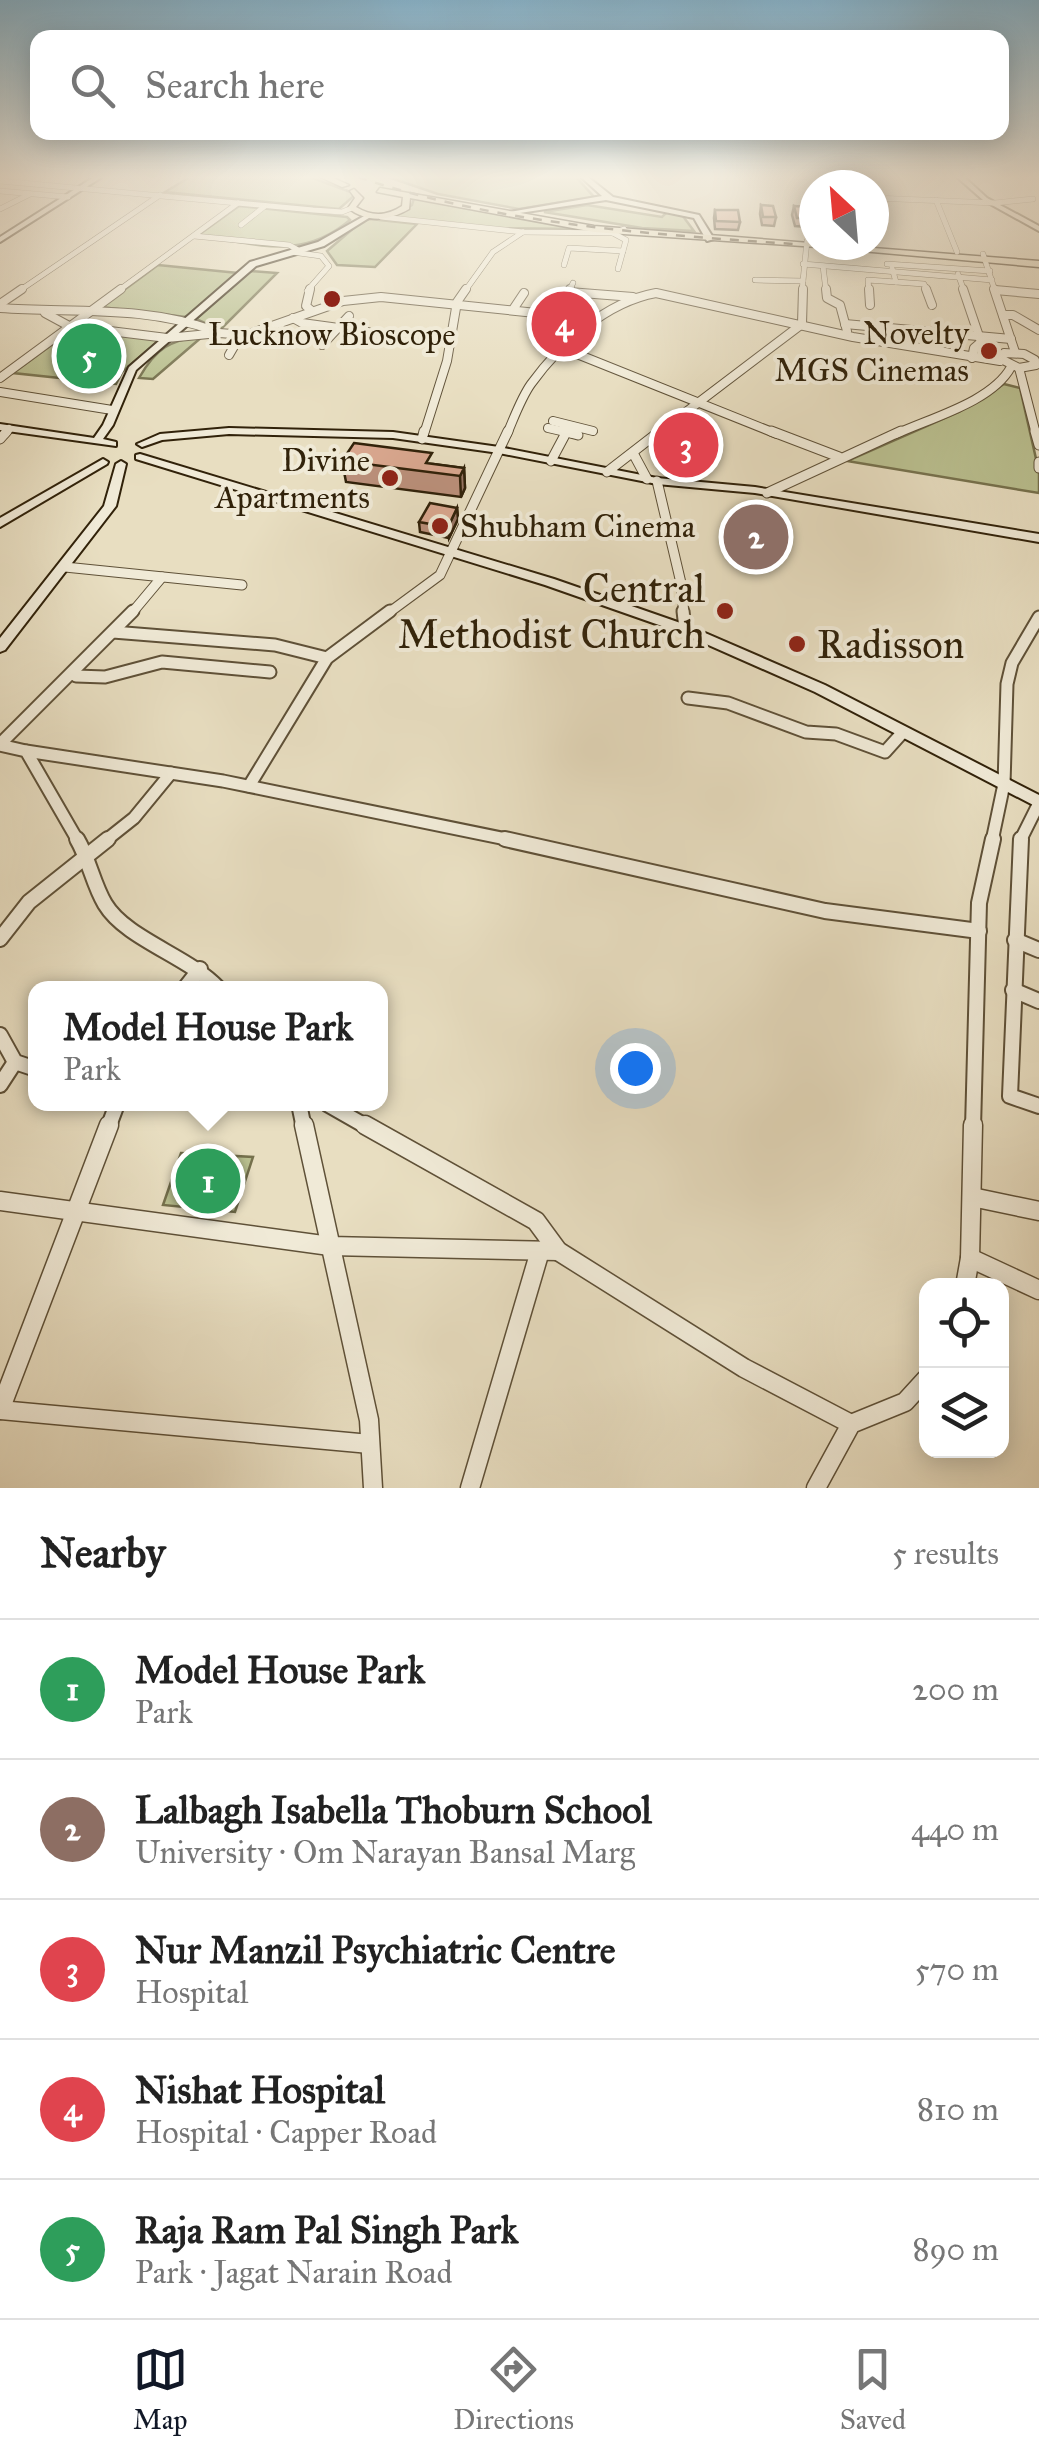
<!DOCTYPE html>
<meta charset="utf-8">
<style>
:root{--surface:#fff;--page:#f6f6f6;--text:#222;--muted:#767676;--line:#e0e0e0;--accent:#111827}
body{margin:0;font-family:"IM FELL Great Primer",serif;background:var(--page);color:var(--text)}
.controls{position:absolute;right:30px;bottom:30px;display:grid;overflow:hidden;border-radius:20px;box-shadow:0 5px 25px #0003}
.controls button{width:90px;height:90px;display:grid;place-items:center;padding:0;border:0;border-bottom:2px solid var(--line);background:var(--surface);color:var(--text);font:50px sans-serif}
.compass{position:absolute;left:799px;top:170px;width:90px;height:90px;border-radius:50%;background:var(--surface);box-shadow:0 5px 25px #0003;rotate:334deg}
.you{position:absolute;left:635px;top:1068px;width:35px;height:35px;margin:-25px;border:8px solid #fff;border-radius:50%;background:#1a73e8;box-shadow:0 0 0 15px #1a73e833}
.badge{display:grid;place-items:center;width:65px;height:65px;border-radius:50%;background:var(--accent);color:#fff;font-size:32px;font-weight:700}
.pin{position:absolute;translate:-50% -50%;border:5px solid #fff;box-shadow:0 2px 10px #0006}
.popup{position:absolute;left:28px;top:981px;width:360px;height:130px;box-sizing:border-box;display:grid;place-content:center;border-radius:20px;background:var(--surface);filter:drop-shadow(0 2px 8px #0005);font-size:32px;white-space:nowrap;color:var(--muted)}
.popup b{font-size:38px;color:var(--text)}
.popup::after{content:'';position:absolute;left:50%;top:100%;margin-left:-20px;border:20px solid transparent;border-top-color:var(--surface)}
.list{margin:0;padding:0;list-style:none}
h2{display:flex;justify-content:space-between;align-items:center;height:130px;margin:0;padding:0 40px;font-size:42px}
h2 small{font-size:32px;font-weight:400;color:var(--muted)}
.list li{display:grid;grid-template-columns:65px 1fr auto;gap:30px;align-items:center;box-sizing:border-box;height:140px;padding:0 40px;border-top:2px solid var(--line)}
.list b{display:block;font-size:38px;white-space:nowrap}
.list p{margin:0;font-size:32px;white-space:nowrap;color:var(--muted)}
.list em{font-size:32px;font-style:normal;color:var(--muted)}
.icon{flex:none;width:55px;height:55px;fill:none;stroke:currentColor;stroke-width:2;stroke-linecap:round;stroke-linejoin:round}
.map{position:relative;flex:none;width:1039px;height:1488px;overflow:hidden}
.search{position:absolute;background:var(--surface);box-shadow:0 5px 25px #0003;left:30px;right:30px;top:30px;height:110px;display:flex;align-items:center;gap:25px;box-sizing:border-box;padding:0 35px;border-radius:20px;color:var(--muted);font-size:38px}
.sheet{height:830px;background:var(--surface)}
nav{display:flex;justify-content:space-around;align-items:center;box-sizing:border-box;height:140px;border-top:2px solid var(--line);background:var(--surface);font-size:28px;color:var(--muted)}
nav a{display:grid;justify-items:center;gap:5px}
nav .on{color:var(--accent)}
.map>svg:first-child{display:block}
.green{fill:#bac090;stroke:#76714d;stroke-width:2.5}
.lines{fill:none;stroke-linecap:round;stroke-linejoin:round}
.street-far5-casing{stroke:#5f5138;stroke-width:6}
.street-far4-casing{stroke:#5f5138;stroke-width:10}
.street-far3-casing{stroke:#5f5138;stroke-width:11}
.street-far2-casing{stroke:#5f5138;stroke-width:15}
.street-far1-casing{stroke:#5f5138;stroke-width:18}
.street-casing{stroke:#5f5138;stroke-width:21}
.secondary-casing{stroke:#31220a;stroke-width:4}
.primary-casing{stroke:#31220a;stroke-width:3}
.street-far5{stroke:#f0ead7;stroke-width:5}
.street-far4{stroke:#f0ead7;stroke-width:8}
.street-far3{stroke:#f0ead7;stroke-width:9}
.street-far2{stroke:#f0ead7;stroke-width:11}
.street-far1{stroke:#f0ead7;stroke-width:14}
.street{stroke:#f0ead7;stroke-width:18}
.secondary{fill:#f0ead7;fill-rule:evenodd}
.primary{fill:#e8dec1;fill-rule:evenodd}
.rail{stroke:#31220a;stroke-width:2.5;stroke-dasharray:9 9;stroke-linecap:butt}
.wall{fill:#bb907b;stroke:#31220a;stroke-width:2.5}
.shaded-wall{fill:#987564;stroke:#31220a;stroke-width:2.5}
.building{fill:#d9a78f;stroke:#31220a;stroke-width:2.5}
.poi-dot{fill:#8f2418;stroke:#f0ead7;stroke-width:4}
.labels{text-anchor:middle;stroke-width:8;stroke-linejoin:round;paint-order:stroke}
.far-poi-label{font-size:32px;fill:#31220a;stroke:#f0ead7;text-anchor:end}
.poi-label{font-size:40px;fill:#31220a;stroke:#f0ead7;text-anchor:end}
</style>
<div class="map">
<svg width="1039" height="1488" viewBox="0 0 1039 1488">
<rect width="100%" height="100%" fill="#e8dec1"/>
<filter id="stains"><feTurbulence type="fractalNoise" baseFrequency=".002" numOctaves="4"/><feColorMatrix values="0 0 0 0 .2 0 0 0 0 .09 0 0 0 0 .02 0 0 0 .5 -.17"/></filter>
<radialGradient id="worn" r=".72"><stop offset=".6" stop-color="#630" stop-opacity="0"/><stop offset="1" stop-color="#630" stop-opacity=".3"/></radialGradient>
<g class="green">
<polygon points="190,177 310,177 356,194 339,209 165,192"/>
<polygon points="388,177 576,177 594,197 519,209 438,194"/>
<polygon points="414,198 583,229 491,228 393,217 412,205"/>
<polygon points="587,205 662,217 667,212 682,215 694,231 642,228 544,212"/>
<path d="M 239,206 L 347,217 L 350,220 C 300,262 257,243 197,236 Z"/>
<polygon points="370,219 417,224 375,267 337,265 327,251 362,221"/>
<polygon points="158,265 238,273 186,317 101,307"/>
<polygon points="250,271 277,273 220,330 196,319"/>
<polygon points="72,330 161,339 122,372 116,384 13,373"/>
<path d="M 203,336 L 153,379 L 139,378 C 156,348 170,340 203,336 Z"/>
<polygon points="1004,384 1020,388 1039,472 1039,493 847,461 959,412"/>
<polygon points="181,1153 253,1157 235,1212 163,1205"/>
</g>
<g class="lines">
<defs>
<g id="street-far5">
<polyline points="796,177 805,177"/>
<polyline points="0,181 313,210 342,212 352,208"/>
<polyline points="0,191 68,197"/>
<polyline points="874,198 995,203 1033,199"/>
<polyline points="936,200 957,252"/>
<polyline points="0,209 30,194"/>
<polyline points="381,217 523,232 613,233 624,229"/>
<polyline points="241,225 265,206"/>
<polyline points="613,233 626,240 618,269"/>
<polyline points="194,236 289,245 298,250"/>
<polyline points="292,252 321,256 329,266 307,291"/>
<polyline points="983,254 995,291"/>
<polyline points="803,264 992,280"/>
<polyline points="887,264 990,271"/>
<polyline points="564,265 569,248 623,251"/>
<polyline points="823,266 826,291"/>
<polyline points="892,268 896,282 924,284 927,291"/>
<polyline points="958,274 964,291"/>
<polyline points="755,280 803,281"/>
<polyline points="995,290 1010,291"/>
<polyline points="19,291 160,195"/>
<polyline points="118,291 238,203"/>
<polyline points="465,291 493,252 523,232"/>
<polyline points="569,291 573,283"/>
<polyline points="802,291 807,241"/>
<polyline points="869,291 868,280 896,282"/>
</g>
<g id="street-far4">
<polyline points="310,289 306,306 312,311"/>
<polyline points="570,289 569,292 633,297"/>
<polyline points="826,289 827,298 840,305 847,331"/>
<polyline points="869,289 870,305"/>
<polyline points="926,289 932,305"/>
<polyline points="963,289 981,342 974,348 972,358"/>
<polyline points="994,289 1015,352"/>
<polyline points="995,290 1039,294"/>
<polyline points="0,304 22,289"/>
<path d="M 0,308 C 73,313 145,305 215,331"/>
<polyline points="514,308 524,293"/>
<polyline points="45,313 69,326 167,338 219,333 246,335 343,301 381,297 594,319"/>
<polyline points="1003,315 1013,315 1039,330"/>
<polyline points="293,318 302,323 368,332"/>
<polyline points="845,324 1011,339"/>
<polyline points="322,345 349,316"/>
<polyline points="562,348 777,434"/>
<polygon points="1004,353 1024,354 1035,360 1036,365 1019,368 999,358"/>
<polyline points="229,355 240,336"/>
<polyline points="1019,368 1036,434"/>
<polyline points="0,378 121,289"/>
<polyline points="0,392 112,410"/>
<polyline points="553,421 593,431"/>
<polyline points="548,428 574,434"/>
<polyline points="5,434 9,429"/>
<polyline points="424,434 447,361 457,302 466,289"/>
<path d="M 507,434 C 514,418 521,398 531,384 C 560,344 606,302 656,293 L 853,337 L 1000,361"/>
<polyline points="565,434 568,429"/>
<polyline points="657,434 802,324 803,289"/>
<path d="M 896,434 C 930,418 992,402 1011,367"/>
</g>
<g id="street-far3">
<polyline points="563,431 578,435"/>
<polyline points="771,431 839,457"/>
<polyline points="1035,431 1039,445"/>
<polyline points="0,439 7,431"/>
<polyline points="422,439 424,431"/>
<polyline points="633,453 647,479"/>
<polyline points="551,461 567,431"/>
<polyline points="1039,462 1039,468"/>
<polyline points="607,472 660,431"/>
<polyline points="657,481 681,583 684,614"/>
<polyline points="767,493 901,431"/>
<polyline points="65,567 242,585"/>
<polyline points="131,614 162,577"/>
<polyline points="387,614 440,575 508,431"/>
</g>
<g id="street-far2">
<polyline points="683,611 685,629"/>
<polyline points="113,632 275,645 327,658"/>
<polyline points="76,676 105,677 162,662 270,672"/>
<polyline points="688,698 728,703 806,732 836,734 885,752 903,732"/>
<polyline points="0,744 133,611"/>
<polyline points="0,745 26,751 78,841"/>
<polyline points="26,751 223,781 516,841"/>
<polyline points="249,786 327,658 390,611"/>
<polyline points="105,841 134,818 171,773"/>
<polyline points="992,841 1004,784 1007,684 1012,663 1039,617"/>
<polyline points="1020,841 1039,803"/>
</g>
<g id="street-far1">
<path d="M 77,839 C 89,859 93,884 105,904 C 126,939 188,956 218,988"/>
<polyline points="505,839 825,911 979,931"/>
<polyline points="1021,839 1010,1096 1039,1106"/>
<polyline points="0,939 29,902 108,839"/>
<polyline points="1015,940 1039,950"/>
<polyline points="185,988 200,969"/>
<polyline points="1013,990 1039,1001"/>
<polyline points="0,1035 15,1062 36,1069"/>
<polyline points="0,1085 15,1062"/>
<polyline points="299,1104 304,1128"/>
<polyline points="327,1104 369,1128"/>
<polyline points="108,1128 117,1104"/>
<polyline points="973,1128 979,903 993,839"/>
</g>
<g id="street">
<polyline points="304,1125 369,1420 373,1488"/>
<polyline points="365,1125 536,1221 558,1251 744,1368 851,1424"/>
<polyline points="972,1197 1039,1211"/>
<polyline points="0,1201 330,1246 558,1251"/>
<polyline points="970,1258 1039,1290"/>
<polyline points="965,1286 970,1258 973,1125"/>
<polyline points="0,1410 370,1444"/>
<polyline points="0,1410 109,1125"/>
<polyline points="470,1488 540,1251"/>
<polyline points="816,1488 851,1424 905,1402 926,1379"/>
</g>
<g id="secondary">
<polygon points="94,177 102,177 0,242 0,237"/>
<polygon points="581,177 588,177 613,197 699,215 714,239 707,241 694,218 606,200 507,215 503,213 602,196"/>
<polygon points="957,177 964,177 987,198 1039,226 1039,231 983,200"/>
<polygon points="366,215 372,216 324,246 256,266 136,370 113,425 103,439 116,442 116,446 0,430 0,424 94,438 103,425 129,367 250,262 318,242"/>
<polygon points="229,428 393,432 499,447 657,478 755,487 1039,534 1039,542 755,493 657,484 499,453 393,438 229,434 162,440 142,447 137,444 160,434"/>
<polygon points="140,454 554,579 689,626 825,685 1039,795 1039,808 815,692 679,632 545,585 136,459 136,455"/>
<polygon points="103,459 108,462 107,464 0,527 0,518"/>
<polygon points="121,461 126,464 116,506 5,650 0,652 0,638 104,506 116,464"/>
</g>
<g id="primary">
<polygon points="320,177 331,177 349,185 342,187"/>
<path d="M 380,188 L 594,226 L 1039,261 L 1039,267 L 817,247 L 594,232 L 410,198 L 409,209 C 389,221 367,223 348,208 L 355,198 L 350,191 L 354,189 L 363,198 L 356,207 C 372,217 387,216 402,206 L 403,197 L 377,192 Z"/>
</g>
</defs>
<use href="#street-far5" class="street-far5-casing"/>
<use href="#street-far4" class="street-far4-casing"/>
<use href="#street-far3" class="street-far3-casing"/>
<use href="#street-far2" class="street-far2-casing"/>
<use href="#street-far1" class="street-far1-casing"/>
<use href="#street" class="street-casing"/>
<use href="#secondary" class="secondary-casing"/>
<use href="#primary" class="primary-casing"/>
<use href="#street-far5" class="street-far5"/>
<use href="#street-far4" class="street-far4"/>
<use href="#street-far3" class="street-far3"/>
<use href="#street-far2" class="street-far2"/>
<use href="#street-far1" class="street-far1"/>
<use href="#street" class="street"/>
<use href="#secondary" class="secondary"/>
<use href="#primary" class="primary"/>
<path class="rail" d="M 358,177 C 497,224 647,234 793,244"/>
</g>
<g class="wall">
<polygon points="761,205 776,217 774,226 762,225 760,214"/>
<polygon points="794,206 810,218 808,227 795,226 792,215"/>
<polygon points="715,210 740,222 738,230 715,229 714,218"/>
<polygon points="342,461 433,464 464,468 465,488 461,497 346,482"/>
<polygon points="457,508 458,519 449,538 420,532 419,522"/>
</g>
<g class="shaded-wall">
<polygon points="464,468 465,488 461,497 460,476"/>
<polygon points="457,508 458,519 449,538 448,527"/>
</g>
<g class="building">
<polygon points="761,205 773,206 776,217 763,217"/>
<polygon points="794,206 807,207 810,218 797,218"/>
<polygon points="715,210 738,210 740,222 716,221"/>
<polygon points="354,443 432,453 426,463 464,468 460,476 342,461"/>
<polygon points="430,503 457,508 448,527 419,522"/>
</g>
<linearGradient id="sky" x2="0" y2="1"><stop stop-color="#87b7d2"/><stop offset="0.46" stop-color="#f5f0e3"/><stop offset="1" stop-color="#f5f0e3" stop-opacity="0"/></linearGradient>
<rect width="1039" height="385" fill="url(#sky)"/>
<g class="poi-dot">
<circle cx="332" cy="299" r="10"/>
<circle cx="989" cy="351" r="10"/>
<circle cx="390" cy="478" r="10"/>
<circle cx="440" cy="526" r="10"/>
<circle cx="725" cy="611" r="10"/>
<circle cx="797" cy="644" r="10"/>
</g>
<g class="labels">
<g class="far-poi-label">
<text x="969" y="344">Novelty<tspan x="969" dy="37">MGS Cinemas</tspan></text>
<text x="332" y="345" text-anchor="middle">Lucknow Bioscope</text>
<text x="370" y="471">Divine<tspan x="370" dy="37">Apartments</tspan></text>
<text x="460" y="537" text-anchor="start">Shubham Cinema</text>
</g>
<g class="poi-label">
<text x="705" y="602">Central<tspan x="705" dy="46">Methodist Church</tspan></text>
<text x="817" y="658" text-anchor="start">Radisson</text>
</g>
</g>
<rect width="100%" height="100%" filter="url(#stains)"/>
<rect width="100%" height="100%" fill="url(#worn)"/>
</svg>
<div class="controls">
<button><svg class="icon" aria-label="locate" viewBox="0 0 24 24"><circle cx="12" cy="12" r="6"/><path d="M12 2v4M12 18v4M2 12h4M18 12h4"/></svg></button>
<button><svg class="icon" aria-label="layers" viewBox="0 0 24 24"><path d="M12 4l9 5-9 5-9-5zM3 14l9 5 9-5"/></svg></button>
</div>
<svg class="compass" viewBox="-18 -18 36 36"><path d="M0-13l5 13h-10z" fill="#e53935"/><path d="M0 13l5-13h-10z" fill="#767676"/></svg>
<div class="you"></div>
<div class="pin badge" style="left:208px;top:1181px;background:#2e9e5b">1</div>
<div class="popup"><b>Model House Park</b>Park</div>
<div class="pin badge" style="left:756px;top:537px;background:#8d6e63">2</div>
<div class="pin badge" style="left:686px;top:445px;background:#e0444e">3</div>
<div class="pin badge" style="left:564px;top:324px;background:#e0444e">4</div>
<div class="pin badge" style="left:89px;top:356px;background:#2e9e5b">5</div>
<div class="search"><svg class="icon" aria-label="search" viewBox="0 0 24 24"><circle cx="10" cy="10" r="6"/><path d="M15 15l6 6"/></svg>Search here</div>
</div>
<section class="sheet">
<h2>Nearby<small>5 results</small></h2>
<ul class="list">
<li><span class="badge" style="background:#2e9e5b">1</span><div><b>Model House Park</b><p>Park</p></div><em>200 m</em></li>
<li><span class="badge" style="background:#8d6e63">2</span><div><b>Lalbagh Isabella Thoburn School</b><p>University · Om Narayan Bansal Marg</p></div><em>440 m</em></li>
<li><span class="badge" style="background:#e0444e">3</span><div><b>Nur Manzil Psychiatric Centre</b><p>Hospital</p></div><em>570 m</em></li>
<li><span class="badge" style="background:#e0444e">4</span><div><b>Nishat Hospital</b><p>Hospital · Capper Road</p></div><em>810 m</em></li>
<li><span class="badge" style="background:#2e9e5b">5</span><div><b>Raja Ram Pal Singh Park</b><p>Park · Jagat Narain Road</p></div><em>890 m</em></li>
</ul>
</section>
<nav>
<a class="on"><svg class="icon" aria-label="map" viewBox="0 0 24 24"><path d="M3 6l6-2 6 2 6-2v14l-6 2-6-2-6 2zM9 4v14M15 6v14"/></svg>Map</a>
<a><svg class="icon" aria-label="directions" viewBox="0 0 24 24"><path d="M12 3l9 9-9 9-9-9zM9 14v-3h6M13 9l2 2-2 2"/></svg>Directions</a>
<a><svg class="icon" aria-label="saved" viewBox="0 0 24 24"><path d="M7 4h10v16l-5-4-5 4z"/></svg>Saved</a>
</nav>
